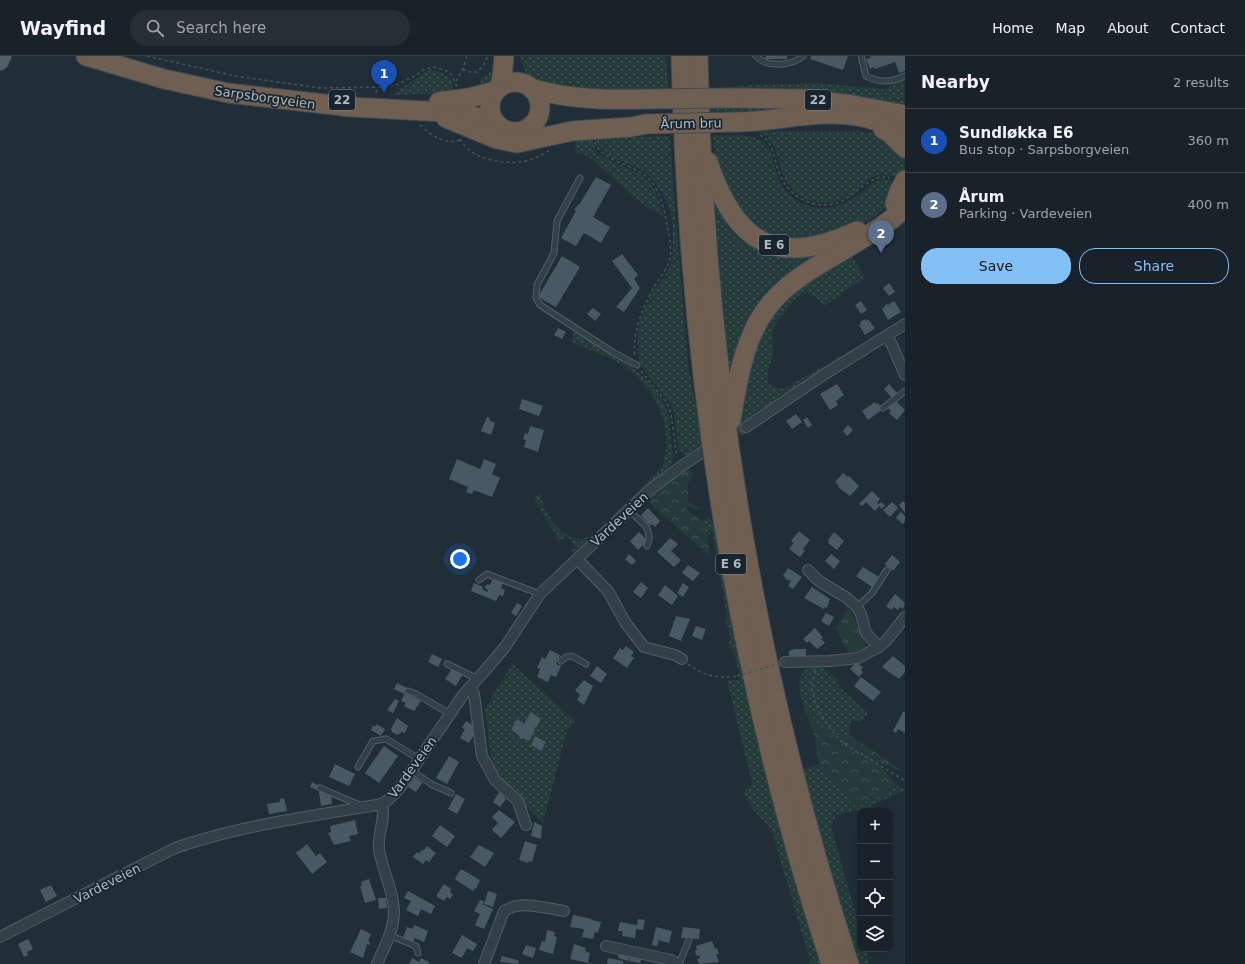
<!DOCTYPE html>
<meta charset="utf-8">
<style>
:root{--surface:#19222a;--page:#262f36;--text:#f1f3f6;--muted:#9fa4a8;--line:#373f47;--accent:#83c0f6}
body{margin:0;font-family:"DejaVu Sans",sans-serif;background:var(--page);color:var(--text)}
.controls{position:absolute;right:12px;bottom:12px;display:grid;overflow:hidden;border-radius:8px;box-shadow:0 4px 16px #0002}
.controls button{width:36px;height:36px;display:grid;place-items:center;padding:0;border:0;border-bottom:1px solid var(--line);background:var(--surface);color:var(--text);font:20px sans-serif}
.you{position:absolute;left:460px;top:503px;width:14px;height:14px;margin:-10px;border:3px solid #fff;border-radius:50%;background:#1a73e8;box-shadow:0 0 0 6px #1a73e833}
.badge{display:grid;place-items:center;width:26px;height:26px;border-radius:50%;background:var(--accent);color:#fff;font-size:13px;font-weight:700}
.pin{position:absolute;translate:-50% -33px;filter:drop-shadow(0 1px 2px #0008)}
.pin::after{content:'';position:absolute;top:21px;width:14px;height:12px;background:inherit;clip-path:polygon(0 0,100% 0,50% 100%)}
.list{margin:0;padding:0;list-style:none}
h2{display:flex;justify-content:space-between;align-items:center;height:52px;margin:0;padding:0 16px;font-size:17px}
h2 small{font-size:13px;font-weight:400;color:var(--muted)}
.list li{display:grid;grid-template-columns:26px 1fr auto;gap:12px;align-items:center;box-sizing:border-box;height:64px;padding:0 16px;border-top:1px solid var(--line)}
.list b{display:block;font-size:15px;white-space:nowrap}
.list p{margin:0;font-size:13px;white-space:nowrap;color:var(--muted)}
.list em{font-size:13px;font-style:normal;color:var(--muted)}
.actions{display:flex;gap:8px;padding:12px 16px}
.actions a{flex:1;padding:9px 0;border:1px solid var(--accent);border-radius:16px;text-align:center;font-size:14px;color:var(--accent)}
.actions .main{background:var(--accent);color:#111}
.icon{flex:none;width:22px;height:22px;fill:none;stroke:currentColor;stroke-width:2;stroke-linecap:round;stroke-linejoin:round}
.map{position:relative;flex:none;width:905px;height:908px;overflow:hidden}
header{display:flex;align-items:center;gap:24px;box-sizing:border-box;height:56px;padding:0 20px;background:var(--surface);border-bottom:1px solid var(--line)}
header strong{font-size:19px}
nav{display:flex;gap:22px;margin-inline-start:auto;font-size:14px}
.search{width:280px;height:36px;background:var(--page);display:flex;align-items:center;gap:10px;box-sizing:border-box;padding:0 14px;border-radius:22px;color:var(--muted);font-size:15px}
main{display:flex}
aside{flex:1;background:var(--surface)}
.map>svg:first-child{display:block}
.grass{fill:url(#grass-dots)}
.forest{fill:url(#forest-crowns)}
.park{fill:url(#park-tufts)}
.building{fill:#495964}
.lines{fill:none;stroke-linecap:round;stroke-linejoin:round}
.street-tunnel{stroke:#36434d;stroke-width:10;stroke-dasharray:10 5;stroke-linecap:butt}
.lane-casing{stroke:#525d66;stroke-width:7}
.street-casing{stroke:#525d66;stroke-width:12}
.primary-casing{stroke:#414b55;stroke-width:18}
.highway-casing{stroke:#3f4a53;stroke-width:21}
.path{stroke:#425757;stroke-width:1.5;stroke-dasharray:3 3;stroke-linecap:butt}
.lane{stroke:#344048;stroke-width:5}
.street{stroke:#344048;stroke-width:10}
.primary{stroke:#525f69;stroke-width:16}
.highway{stroke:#6e5f52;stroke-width:19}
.highway-bridge-casing{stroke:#3f4a53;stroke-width:21;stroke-linecap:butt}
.path-bridge{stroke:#425757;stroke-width:1.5;stroke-dasharray:3 3;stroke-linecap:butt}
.highway-bridge{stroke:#6e5f52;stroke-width:19}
.labels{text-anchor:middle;stroke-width:3.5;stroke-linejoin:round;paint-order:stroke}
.shield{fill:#1a242d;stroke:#828e97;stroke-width:1}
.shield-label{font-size:12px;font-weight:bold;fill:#afbbc5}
.street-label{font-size:13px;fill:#afbbc5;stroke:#1a242d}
</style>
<header>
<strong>Wayfind</strong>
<div class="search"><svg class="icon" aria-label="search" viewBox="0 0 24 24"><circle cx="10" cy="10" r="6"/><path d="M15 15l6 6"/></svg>Search here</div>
<nav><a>Home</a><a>Map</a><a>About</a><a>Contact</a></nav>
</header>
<main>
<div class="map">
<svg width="905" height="908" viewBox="0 0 905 908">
<defs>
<pattern id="grass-dots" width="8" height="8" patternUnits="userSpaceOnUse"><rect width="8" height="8" fill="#243b39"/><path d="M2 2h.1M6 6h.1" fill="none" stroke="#415554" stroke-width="1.8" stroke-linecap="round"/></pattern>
<pattern id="forest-crowns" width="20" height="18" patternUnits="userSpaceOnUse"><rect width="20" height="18" fill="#243b39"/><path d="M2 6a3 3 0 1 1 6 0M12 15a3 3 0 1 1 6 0" fill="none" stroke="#415554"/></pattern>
<pattern id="park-tufts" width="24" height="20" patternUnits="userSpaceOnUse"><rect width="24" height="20" fill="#243b39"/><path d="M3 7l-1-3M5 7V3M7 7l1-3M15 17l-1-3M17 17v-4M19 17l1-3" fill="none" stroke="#415554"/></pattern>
</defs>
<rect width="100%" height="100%" fill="#212e38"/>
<g class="grass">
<polygon points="495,0 495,27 480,30 480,23 492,15"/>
<path d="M 520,0 L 665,0 L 669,35 L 605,36 L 537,26 C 528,20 521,11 520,0 Z"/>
<polygon points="428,14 438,15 450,21 455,37 392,39"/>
<polygon points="905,25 905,54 731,36 735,30 816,27 883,33"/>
<polygon points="826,48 711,61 710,49"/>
<path d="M 756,75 L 858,75 L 875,77 L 905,101 L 905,116 L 901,123 C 894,120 886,117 878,119 C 869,122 862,130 855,136 C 843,145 827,149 812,145 C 766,130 790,85 756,75 Z"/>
<path d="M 713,79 C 727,79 743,78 756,82 C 783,90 764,134 806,149 C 829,157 847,148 865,134 C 870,130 874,125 880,124 C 887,122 894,126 900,129 L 888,149 L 869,165 L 842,176 L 782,186 L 741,162 L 715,101 Z"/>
<path d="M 670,80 L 675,152 L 688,308 L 703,390 L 688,399 L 682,398 L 679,393 L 673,351 L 640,309 C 634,284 640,258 653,236 C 658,227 667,219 671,208 C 674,199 673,163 670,154 C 665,140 655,123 643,115 C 626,104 599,104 595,82 Z"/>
<path d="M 592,83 L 597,97 C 634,121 653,108 663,161 L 640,146 L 587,99 L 576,97 L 575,85 Z"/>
<polygon points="713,132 735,170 818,194 821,204 781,231 730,333"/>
<path d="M 850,197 L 865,221 L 824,250 L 816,241 L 807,237 C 793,243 792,246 785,257 C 780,264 774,266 773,275 C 772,282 774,290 773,297 C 771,313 757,329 782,333 L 854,293 L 741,366 L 740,343 L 751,290 L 783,239 Z"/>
<path d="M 574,274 C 605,294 649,315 665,350 C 670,361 670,372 671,384 C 673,394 675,404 669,413 L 577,497 L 574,498 L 570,495 L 577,492 L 567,480 L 559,485 L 534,442 L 540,437 C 544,459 567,494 593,479 L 662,411 C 675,373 658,335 625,311 C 612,301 588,294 572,286 Z"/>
<path d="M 709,461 L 715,471 L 824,908 L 811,908 L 772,776 C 764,762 747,752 744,735 L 752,728 L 727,624 L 740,624 L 734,597 L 729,589 L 730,578 C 728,572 723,565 727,559 L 712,475 L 709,479 L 702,472 L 703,465 Z"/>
<path d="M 821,606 L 822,611 L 840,625 L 838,630 L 868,657 L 860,666 L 851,663 L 849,678 L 838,684 L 821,669 L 817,672 L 807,652 L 805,655 C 799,631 791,615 821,606 Z"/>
<polygon points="512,608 576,666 567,675 543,767 493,717 485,653"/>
<polygon points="819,709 831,719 853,750 875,743 897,730 905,734 867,752 837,759 833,765 831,770 860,874 860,893 865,893 870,908 858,908 802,713"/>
</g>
<g class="forest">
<polygon points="688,413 694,417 688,427 688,445 698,452 699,455 688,450 686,454 703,465 702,472 709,479 707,482 710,501 645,443"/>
<polygon points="807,652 817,672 821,669 838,684 849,678 902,715 877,706 897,730 875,743 853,750 831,719 819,709 815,682 805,655"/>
</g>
<polygon class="park" points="849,552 867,592 848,597 836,572"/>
<g class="building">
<rect x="766" y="0" width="21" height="3"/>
<polygon points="811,0 848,0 843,14 810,3"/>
<polygon points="870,0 905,0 905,15 899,17 895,6 875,13 874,11 870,13 866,3 871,2"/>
<polygon points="596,121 611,129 593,161 610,171 601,187 584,177 576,190 561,182 576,155 574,154 578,149 579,149"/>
<polygon points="622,198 638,219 634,223 640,232 624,256 616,251 632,232 612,205"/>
<polygon points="562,200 580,211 556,251 538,241"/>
<polygon points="889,227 895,236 889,240 883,232"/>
<polygon points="861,245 867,254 861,258 855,249"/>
<polygon points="894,245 901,256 888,264 882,253 887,248 888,249"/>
<polygon points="593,252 601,258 595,265 587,258"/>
<polygon points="865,263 866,265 868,263 875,272 865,279 859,269 861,268 860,266"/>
<polygon points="558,272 566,276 562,283 554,279"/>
<polygon points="837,328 844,339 836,345 838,349 830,354 820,338"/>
<polygon points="889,328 897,337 892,342 884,333"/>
<polygon points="522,343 543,350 539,360 519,353"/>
<polygon points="895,344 905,354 897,364 889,357 891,355 888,352"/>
<polygon points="875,346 876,348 878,347 883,353 868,364 862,355"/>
<polygon points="796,358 802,366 792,373 786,365"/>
<polygon points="487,361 490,362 489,364 495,367 491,379 481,375"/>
<polygon points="807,361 812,369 808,372 803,364"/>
<polygon points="848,369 853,374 847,380 843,375"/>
<polygon points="530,370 544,374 538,396 524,391 526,384 523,383 525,377 528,378"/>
<polygon points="457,403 480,413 484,403 496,408 492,418 500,422 492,441 474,434 472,438 466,436 468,431 449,423"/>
<polygon points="843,417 848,421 849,420 859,430 850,440 838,431 839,430 835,426"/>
<polygon points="872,435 880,443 877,447 879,448 881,446 885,449 882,453 879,450 875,455 866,446 862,450 859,448"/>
<polygon points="903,445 905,447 905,457 899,449"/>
<polygon points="892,446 898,452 890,461 883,454"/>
<polygon points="648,452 660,465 655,471 652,468 650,470 641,459"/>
<polygon points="901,456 905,460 905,465 903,468 896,462"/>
<polygon points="799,475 810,484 803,493 805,495 800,501 789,493 794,487 791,485"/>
<polygon points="639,476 648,485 645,490 643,489 638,494 630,485"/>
<polygon points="834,476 844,485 837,494 828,487 829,485 828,484"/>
<polygon points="670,482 678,488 671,495 681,504 674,511 657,496"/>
<polygon points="629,498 636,505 632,509 625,503"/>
<polygon points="831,498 840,505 834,513 825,505"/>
<polygon points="892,499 900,506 893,515 885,508"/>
<polygon points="688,509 700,517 693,525 682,517"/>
<polygon points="863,511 879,521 872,531 856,520"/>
<polygon points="788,512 802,521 793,533 788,530 791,525 785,523 786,522 783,520"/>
<polygon points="493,522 503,527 501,532 505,534 503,540 499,539 496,545 471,535 474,527 483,531 482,533 487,536 488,534 485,532 487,528 490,529"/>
<polygon points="641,526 648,532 641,542 633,536"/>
<polygon points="683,527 689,531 683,541 677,537"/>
<polygon points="665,529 678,540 672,549 658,539"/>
<polygon points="812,531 830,543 827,552 825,551 824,553 804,542"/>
<polygon points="895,538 905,547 903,553 900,551 898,554 894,551 891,554 886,550"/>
<polygon points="517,547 522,550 516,560 511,557"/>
<polygon points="826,557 834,561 829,570 821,565"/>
<polygon points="676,560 690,563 681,585 669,580"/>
<polygon points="696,570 706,573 702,584 692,580"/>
<polygon points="815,572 821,579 823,582 821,583 825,587 817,593 809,585 807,587 803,583"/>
<polygon points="626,590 634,596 631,600 634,602 627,612 613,602 620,592 623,594"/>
<polygon points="795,593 806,593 806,602 795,602 795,600 789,600 789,595"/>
<polygon points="550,594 560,599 556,608 561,610 556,621 551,619 548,626 537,621 540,613 537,612 542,601 545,603"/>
<polygon points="432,598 442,603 438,611 428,606"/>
<polygon points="893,600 905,610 905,616 899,623 882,611"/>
<polygon points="857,606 863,612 861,614 863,616 859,621 850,613"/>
<polygon points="597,610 607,618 601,627 590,620"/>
<polygon points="453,611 463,618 456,630 445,623"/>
<polygon points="861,621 881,636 873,645 854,630"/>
<polygon points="584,624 593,630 584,649 577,644 580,639 575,634"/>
<polygon points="397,627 407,632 404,638 394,633"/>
<polygon points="405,637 421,645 414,655 404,650 406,647 401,645"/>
<polygon points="395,643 399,645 393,657 387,654"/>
<polygon points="531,656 541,663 536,672 534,671 535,674 529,685 523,682 520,683 519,679 511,674 517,663 524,668"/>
<polygon points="903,656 905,656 905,677 898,673 896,677 893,675"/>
<polygon points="397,662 408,670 405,677 402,676 397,679 392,676 391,673"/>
<polygon points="466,665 478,672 469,687 460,682 465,673 462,672"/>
<polygon points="376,668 385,673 381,680 371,674 373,669 375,671"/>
<polygon points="535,680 546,686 541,695 531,689"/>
<polygon points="384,690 398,700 379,727 365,717"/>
<polygon points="449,700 459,706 447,728 436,722"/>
<polygon points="335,708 355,718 349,730 329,721"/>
<polygon points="415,721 422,727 416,736 408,731"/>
<polygon points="312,726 319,730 317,734 310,731"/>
<polygon points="319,736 326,736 326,739 331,738 332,748 321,750"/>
<polygon points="499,736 505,740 504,742 506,743 500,751 493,746"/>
<polygon points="456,738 465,743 457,758 448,753"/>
<polygon points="284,742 287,755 269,758 267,748 280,746 280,743"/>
<polygon points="499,754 515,766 501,782 492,774 498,767 492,761"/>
<polygon points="355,764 358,778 349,780 351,785 334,789 328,777 331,776 330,770"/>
<polygon points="534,766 542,770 541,783 531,780"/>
<polygon points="440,769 455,780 447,791 432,780"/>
<polygon points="525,785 537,789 532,806 529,805 528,807 519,804"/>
<polygon points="307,788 316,800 320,797 327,806 312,818 296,797"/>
<polygon points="479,789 494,797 485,811 470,801"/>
<polygon points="427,790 436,797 429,806 426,804 423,808 413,801 417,796 419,798 422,794 423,795"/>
<polygon points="461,813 480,824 476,833 475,832 473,835 456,824 455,822"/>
<polygon points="369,823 376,844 365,847 360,830 362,830 361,826"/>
<polygon points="444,828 451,833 450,836 453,839 450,843 447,841 444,845 436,840"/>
<polygon points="51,829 57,840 46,846 40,834"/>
<polygon points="408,835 435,850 431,858 421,853 418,860 406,854 411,845 404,842"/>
<polygon points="488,835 497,838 493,851 484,848"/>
<polygon points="378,842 386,842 387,852 379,853"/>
<polygon points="480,844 485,846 482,848 493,853 484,873 475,869 480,858 474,855"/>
<polygon points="573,859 592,863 591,864 601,866 598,877 595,876 593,883 582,881 584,873 570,871"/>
<polygon points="638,863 645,864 643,874 636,873 635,882 622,880 623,875 618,875 620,866 637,869"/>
<polygon points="414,869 428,875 424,886 415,882 413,886 402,884 407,871 413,873"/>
<polygon points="656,871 672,875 669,887 659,884 657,890 652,889"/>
<polygon points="683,871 700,873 699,883 681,882"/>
<polygon points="361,873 371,878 368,885 370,886 369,889 367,888 363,902 350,896"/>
<polygon points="547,874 555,876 554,880 557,881 553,898 539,894 542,885 545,886"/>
<polygon points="462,879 477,888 473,895 467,892 462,902 452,897"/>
<polygon points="28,883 33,893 27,896 28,899 24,901 18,888"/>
<polygon points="712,885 715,893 717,892 719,898 716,898 719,906 699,908 697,903 700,902 699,899 696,900 695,895 697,894 696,890"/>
<polygon points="574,888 586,892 585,895 590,897 588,906 593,908 570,903"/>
<polygon points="526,889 536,892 533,902 522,898"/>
<polygon points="619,896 630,898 628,905 618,902"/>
<polygon points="631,899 642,901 640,907 629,905"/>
<polygon points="502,900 517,904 519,906 518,908 500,906"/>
<polygon points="412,902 419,906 421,902 429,906 428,908 409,908"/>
<polygon points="608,902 623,905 623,908 607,908"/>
</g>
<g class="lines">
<polyline class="street-tunnel" points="726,383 746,371"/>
<defs>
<g id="lane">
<path d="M 756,0 C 767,12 792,10 803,0"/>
<path d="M 861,0 L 866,20 C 878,27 893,26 905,20"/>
<polyline points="580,122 557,165 554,197 537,229 536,242 540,249 614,297 637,309"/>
<polyline points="883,352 905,335"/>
<path d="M 629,455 C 640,464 655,474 647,490"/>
<polyline points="479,524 487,518 540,538"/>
<polyline points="857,551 872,537 887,514"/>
<polyline points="561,605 566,601 572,600 586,608"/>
<polyline points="447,608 478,623"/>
<polyline points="408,635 416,638 450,658"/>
<polyline points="358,711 373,685 386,683 419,703"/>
<polyline points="411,714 431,728 451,737"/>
<polyline points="320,732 362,750"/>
<polyline points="389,879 416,890 418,897"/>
<polyline points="679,908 689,884"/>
</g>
<g id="street">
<polyline points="887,280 892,289 905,319"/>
<polyline points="746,371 828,316 905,268"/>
<polyline points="577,503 608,535 625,566 644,591 675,599 682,603"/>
<polyline points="808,514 819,525 847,542 857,551 861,558 866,577 879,591 886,585 905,561"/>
<polyline points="785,606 830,605 858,602 879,591"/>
<polyline points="470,631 474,638 482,700 495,724 518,745 526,769"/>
<path d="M 0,881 L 175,792 C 241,769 313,760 382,748 L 388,744 L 399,733 L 463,639 L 482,618 L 505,591 L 540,538 L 652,432 L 683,409 L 703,396"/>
<polyline points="606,890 671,904 677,908"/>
<path d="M 377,908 C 384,892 394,874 394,856 C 394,835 382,814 379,793 C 377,778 386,763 382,748"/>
<path d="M 484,908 L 504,855 C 521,844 545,852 564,855"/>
</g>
<polyline id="primary" points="0,6 3,0"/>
<g id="highway">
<polyline points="86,0 164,23 228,37 351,51 463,57 496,67"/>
<path d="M 681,0 C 688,307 735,616 831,908"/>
<path d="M 698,0 C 704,308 754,615 849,908"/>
<circle cx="515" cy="51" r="25"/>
<polyline points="500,31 502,21 504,0"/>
<path d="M 533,33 C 572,44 610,44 650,43"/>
<polyline points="731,42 806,43 852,49 905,59"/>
<polyline points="439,46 469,42 496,35"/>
<polyline points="446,62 497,83 517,87 572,75 631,71 646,68"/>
<path d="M 737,66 C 776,66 816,53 856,60 C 873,62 889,69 905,76"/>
<polyline points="883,73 890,77 905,92"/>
<path d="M 708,106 C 735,187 776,213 857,175"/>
<polyline points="895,148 899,136 905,124"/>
<path d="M 731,364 C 739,316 746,265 786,232 C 803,217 823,206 842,195 C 864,181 886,170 905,152"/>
</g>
</defs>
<use href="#lane" class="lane-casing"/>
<use href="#street" class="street-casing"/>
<use href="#primary" class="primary-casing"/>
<use href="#highway" class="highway-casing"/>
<g class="path">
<polyline points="147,0 235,20 320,32 385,31 396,29 415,20 423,14 434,11 447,15 452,19 457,31"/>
<polyline points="463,13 469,16 477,16 483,10 488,0"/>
<polyline points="456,25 463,13 467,0"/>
<polyline points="376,37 377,32"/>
<path d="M 420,69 C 433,80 442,89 460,84"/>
<path d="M 760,79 C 776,89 773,104 780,119 C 789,141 814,154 837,147 C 856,141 870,116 890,122"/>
<path d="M 460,83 C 470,103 501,108 521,106 C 531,105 541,99 550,94"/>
<path d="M 595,86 C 600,105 634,108 648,122 C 661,135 664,153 667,169 C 669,179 672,193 670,202 C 669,210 661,220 657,226 C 645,247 631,276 635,301"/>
<polyline points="641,315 667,347 671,358 677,401"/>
<path d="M 688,608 C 703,620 719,623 737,620"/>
<path d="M 816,615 C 803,637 826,670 842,686 C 846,690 854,694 860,697 C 875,706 890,716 905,725"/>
</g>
<use href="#lane" class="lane"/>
<use href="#street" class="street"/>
<use href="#primary" class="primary"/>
<use href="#highway" class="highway"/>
<defs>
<g id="highway-bridge">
<polyline points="650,43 731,42"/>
<polyline points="646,68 737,66"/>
</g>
</defs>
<use href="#highway-bridge" class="highway-bridge-casing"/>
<polyline class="path-bridge" points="737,620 785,606"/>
<use href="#highway-bridge" class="highway-bridge"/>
</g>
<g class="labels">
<g class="shield">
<rect x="329" y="34" width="26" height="20" rx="3"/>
<rect x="805" y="34" width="26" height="20" rx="3"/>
<rect x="759" y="179" width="30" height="20" rx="3"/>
<rect x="716" y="498" width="30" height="20" rx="3"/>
</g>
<g class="shield-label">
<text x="342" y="48">22</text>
<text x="818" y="48">22</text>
<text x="774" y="193">E 6</text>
<text x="731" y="512">E 6</text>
</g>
<g class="street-label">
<text transform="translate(265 41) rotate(8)" y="5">Sarpsborgveien</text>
<text transform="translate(691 67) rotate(-1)" y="5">Årum bru</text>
<text transform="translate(619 463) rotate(-43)" y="5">Vardeveien</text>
<text transform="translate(412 711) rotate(-54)" y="5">Vardeveien</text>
<text transform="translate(107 827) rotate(-27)" y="5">Vardeveien</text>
</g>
</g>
</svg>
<div class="controls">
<button>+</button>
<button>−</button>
<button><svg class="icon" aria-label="locate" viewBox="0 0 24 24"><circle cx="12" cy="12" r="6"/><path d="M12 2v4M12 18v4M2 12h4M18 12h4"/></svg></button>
<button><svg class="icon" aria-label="layers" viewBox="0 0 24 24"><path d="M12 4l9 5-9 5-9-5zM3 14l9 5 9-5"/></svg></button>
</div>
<div class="you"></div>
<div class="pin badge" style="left:384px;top:37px;background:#1a4fb4">1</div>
<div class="pin badge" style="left:881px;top:197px;background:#5c6f8a">2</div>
</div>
<aside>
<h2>Nearby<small>2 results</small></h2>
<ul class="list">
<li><span class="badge" style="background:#1a4fb4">1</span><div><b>Sundløkka E6</b><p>Bus stop · Sarpsborgveien</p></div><em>360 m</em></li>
<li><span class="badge" style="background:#5c6f8a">2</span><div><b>Årum</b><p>Parking · Vardeveien</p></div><em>400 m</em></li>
</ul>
<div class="actions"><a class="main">Save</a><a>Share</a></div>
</aside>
</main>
